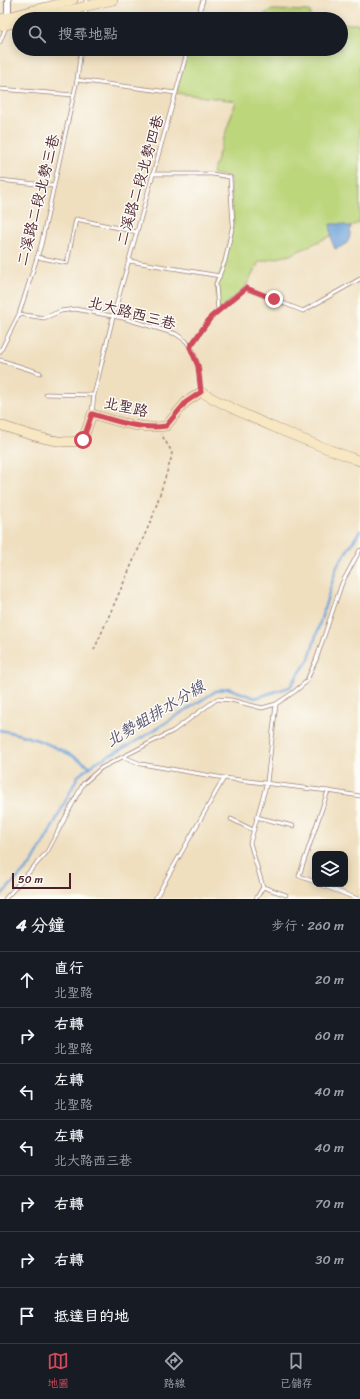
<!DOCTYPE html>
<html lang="zh-TW">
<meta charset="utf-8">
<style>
:root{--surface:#171b24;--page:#242831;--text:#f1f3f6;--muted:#9ea1a6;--line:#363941;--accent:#d1495b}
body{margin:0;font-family:Sriracha,"LXGW WenKai TC",sans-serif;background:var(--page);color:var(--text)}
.controls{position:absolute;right:12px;bottom:12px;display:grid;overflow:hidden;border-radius:8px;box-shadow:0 2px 10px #0003}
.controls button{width:36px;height:36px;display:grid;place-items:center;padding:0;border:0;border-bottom:1px solid var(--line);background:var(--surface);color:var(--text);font:20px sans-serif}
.scale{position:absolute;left:12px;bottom:10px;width:59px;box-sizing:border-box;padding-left:4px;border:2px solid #4a1f2b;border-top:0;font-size:11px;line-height:14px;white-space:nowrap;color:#4a1f2b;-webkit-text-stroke:3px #fdfcf7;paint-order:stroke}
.stop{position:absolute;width:12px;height:12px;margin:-9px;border:3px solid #d1495b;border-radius:50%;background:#fff}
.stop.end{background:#d1495b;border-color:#fff;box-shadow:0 1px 4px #0008}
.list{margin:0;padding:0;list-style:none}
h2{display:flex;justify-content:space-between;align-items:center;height:52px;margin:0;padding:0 16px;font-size:17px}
h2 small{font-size:13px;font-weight:400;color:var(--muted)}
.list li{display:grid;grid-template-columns:26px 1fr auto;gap:12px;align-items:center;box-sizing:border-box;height:56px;padding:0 16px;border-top:1px solid var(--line)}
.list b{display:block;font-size:15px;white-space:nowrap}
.list p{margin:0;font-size:13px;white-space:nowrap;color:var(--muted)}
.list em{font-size:13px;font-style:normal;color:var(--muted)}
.icon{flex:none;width:22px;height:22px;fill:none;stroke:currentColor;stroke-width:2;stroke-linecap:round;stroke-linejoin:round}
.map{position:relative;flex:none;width:360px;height:899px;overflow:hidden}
.search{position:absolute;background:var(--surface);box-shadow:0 2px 10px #0003;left:12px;right:12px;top:12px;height:44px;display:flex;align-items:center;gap:10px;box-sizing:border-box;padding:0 14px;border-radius:22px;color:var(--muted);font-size:15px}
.sheet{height:444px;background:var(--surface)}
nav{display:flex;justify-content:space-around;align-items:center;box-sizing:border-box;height:56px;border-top:1px solid var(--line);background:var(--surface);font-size:11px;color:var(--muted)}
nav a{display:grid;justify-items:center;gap:2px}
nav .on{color:var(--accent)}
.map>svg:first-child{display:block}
.green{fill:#bcd67b;stroke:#837a53}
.water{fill:#6da1d9;stroke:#5c6082}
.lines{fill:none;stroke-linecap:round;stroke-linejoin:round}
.stream{stroke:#6da1d9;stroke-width:2.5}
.lane-casing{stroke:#9c7f75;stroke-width:4.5}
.street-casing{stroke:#9c7f75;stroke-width:8}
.secondary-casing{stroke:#9c7f75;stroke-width:10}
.path{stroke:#9c7f75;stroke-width:1.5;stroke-dasharray:3 3;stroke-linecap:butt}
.lane{stroke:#fff;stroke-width:3}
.street{stroke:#fff;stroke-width:6}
.secondary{stroke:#f7e8c3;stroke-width:9}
.route{stroke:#d1495b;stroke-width:5}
.labels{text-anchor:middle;stroke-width:3;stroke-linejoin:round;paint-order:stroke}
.street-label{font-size:15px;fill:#4a1f2b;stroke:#fdfcf7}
.water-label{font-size:16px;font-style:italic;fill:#585371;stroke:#fdfcf7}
</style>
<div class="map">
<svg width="360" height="899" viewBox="0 0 360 899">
<rect width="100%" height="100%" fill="#fdfcf7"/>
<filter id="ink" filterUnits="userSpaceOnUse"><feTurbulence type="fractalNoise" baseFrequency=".025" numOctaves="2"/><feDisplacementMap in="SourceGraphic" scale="8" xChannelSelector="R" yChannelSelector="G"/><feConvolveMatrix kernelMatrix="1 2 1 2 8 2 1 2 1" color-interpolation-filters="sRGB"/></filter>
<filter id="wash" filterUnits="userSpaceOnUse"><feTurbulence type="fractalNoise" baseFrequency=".012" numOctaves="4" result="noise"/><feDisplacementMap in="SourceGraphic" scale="16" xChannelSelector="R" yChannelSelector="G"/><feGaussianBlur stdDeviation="0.9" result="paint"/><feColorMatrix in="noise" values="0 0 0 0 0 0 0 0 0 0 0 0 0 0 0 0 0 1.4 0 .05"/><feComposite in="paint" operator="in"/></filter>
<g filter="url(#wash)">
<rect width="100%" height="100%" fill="#efdfbf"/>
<g class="green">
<polygon points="271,10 310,11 310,19 257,19"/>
<polygon points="341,24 360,24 360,222 290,255 259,262 245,288 218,311 216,284 225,261 233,224 230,177 212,174 236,101 176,93 188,49 341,49"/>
</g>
<path class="water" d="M 330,224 L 341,224 L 351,227 C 349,242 350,244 335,249 L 332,242 Z"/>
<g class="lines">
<g class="stream">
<path d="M 0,730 C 31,736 64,749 91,767"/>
<polyline points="0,896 32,863 51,830 78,776 96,762 135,742 216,691 228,688 255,698 290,687 309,659 337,566 360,531"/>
</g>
</g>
</g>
<g filter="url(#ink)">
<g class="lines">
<defs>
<g id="lane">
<polyline points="85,19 86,0"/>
<polyline points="197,19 203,0"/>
<polyline points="0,42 6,27"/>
<polyline points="77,80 176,93"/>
<polyline points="0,89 74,95"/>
<polyline points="153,174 212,174 230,177 233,224 225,261 216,284 218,311"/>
<polyline points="0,180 54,186"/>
<polyline points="37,257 67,263 76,219 137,232"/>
<polyline points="129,261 220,276"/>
<polyline points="19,314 44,318 61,311 75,309 123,318 176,334 186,341 193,351 198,366 201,392"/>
<polyline points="190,347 211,317 245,288 303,311 360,279"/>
<polyline points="0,352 19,314 41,245 77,80 81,49"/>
<polyline points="0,360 40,373"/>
<polyline points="46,394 94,395"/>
<polyline points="92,412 94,395 113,317 188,49"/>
<polyline points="124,757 141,764 224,778 328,791 299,876 315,882"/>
<polyline points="328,791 360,796"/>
<polyline points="256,817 293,826"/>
<polyline points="231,819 253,830"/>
<polyline points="319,884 358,899"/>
<polyline points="263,887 286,895"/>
<polyline points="5,899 47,852 83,784 101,768 173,731 217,699 231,700 262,708 276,704 294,692 306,682 316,660 342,583 360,550"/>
<polyline points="155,899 224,778"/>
<polyline points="256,899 263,887 250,843 267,782 276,704"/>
</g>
<polyline id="street" points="8,0 8,20"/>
<g id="secondary">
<polyline points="0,19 73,0"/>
<polyline points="32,19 113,0"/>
<polyline points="0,26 19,22"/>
<path d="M 0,425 C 21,432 62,447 83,440 L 92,414 C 116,421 141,430 166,426 L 186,402 L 201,392 C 251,420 306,441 360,461"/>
</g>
</defs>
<use href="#lane" class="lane-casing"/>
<use href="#street" class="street-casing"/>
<use href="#secondary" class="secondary-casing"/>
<polyline class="path" points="94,650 153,516 171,459 172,452 161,434"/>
<use href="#lane" class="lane"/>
<use href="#street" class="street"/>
<use href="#secondary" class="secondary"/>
</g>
</g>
<g class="lines" filter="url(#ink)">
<path class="route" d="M 83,440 L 92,414 C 116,421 141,430 166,426 L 186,402 L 201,392 L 198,366 L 190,347 L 211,317 L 246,288 L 274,299"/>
</g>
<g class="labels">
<g class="street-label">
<text transform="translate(140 180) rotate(-74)" y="5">二溪路二段北勢四巷</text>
<text transform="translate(38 200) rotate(-76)" y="5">二溪路二段北勢三巷</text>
<text transform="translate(132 313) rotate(15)" y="5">北大路西三巷</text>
<text transform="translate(126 407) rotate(12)" y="5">北聖路</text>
</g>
<g class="water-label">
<text transform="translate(155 713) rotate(-31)" y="6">北勢蛆排水分線</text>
</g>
</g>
</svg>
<div class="controls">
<button><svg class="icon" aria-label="layers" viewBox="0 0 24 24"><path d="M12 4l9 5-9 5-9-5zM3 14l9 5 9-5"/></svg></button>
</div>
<div class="scale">50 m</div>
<div class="stop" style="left:83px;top:440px"></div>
<div class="stop end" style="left:274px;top:299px"></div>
<div class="search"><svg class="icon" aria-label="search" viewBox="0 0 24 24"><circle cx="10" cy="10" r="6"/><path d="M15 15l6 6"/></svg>搜尋地點</div>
</div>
<section class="sheet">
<h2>4 分鐘<small>步行 · 260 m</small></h2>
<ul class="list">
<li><svg class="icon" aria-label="ahead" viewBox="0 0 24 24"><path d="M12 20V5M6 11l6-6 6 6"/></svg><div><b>直行</b><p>北聖路</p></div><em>20 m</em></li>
<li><svg class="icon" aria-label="right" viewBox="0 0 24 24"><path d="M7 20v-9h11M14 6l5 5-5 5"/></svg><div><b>右轉</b><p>北聖路</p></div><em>60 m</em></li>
<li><svg class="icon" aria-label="left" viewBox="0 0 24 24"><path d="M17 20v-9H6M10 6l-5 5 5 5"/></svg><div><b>左轉</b><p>北聖路</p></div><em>40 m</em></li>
<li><svg class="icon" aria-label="left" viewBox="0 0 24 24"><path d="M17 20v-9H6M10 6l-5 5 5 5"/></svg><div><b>左轉</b><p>北大路西三巷</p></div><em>40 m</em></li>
<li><svg class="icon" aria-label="right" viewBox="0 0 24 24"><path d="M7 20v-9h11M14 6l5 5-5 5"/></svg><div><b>右轉</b></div><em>70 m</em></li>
<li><svg class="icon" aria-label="right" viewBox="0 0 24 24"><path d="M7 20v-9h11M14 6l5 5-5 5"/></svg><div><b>右轉</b></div><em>30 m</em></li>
<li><svg class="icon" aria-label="arrive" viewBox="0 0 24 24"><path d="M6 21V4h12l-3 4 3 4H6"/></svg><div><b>抵達目的地</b></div></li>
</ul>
</section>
<nav>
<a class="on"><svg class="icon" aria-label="map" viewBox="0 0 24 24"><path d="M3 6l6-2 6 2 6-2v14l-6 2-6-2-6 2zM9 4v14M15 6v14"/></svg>地圖</a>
<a><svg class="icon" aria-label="directions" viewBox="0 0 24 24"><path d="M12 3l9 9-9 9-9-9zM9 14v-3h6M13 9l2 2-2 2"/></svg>路線</a>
<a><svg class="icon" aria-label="saved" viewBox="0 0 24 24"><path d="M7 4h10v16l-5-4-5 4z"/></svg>已儲存</a>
</nav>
